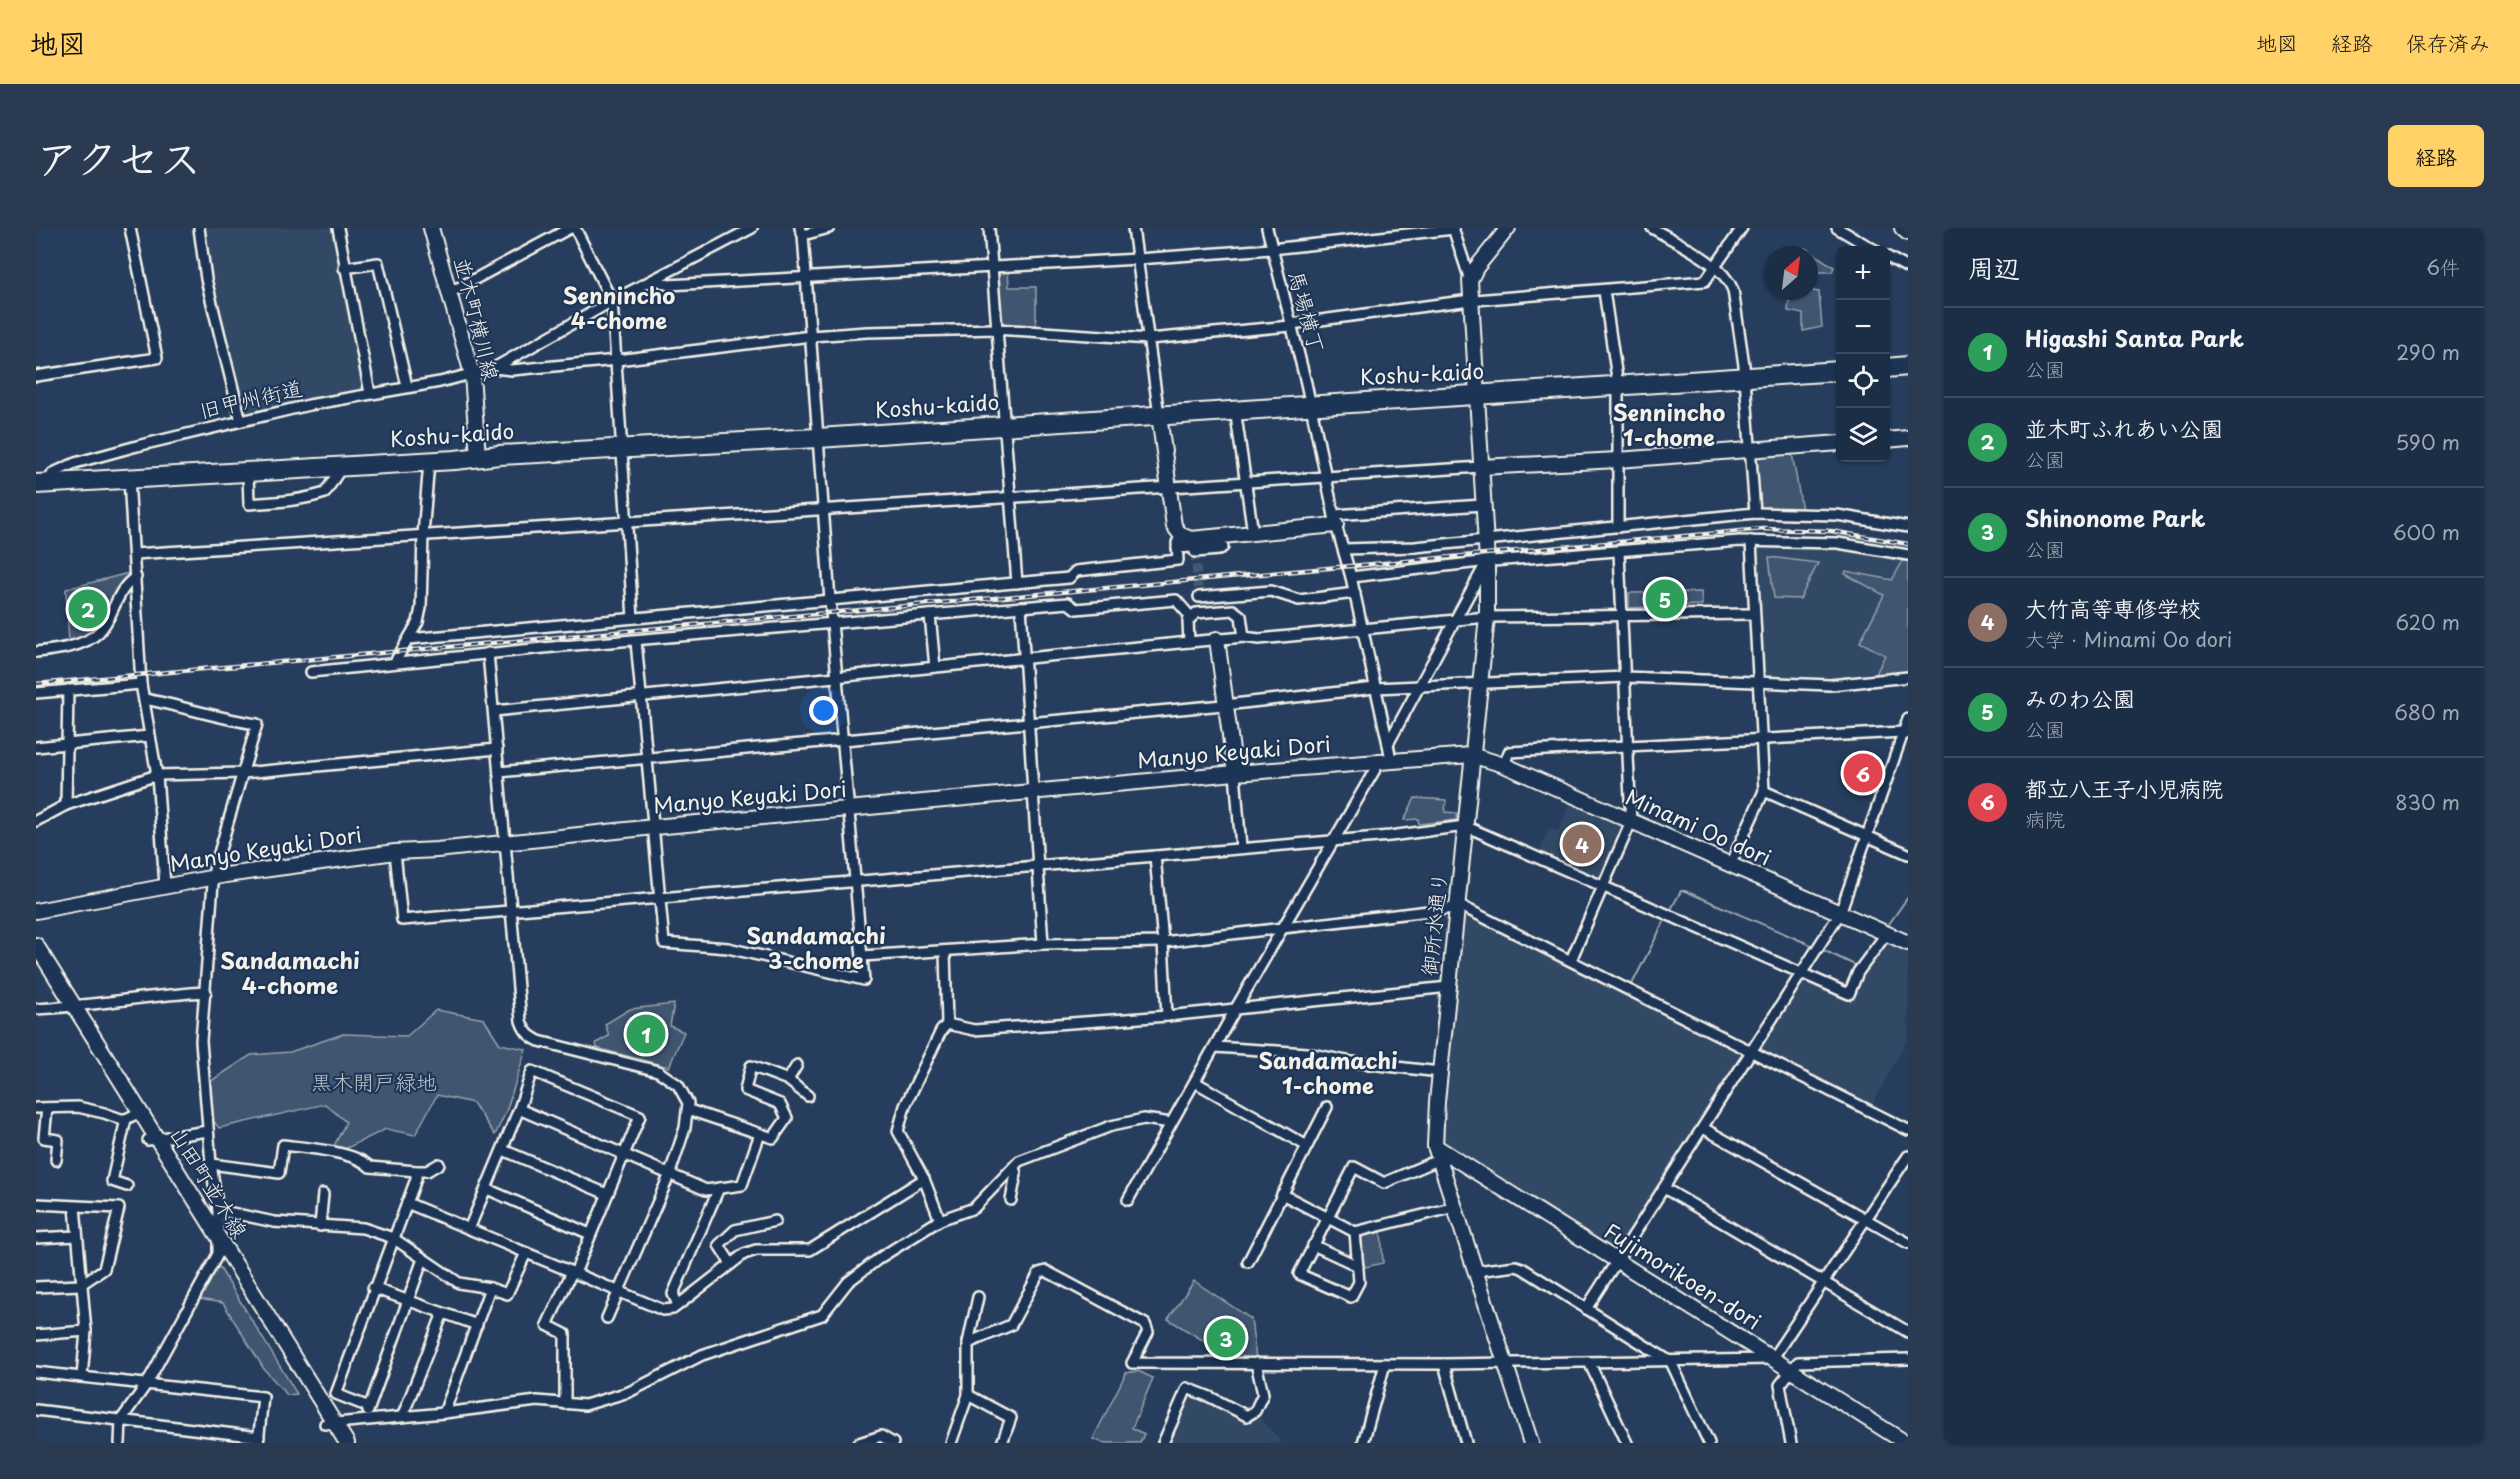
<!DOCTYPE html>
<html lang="ja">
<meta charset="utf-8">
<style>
:root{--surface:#1c2e46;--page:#293a51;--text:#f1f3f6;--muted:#a0a8b3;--line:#3a4a5f;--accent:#ffd166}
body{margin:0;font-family:"Playpen Sans","Klee One",sans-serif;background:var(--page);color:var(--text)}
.controls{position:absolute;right:18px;top:18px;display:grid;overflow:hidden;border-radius:9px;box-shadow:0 2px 4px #0004}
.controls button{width:54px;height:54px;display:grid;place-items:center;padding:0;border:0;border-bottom:2px solid var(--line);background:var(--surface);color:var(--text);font:30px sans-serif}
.compass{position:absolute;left:1728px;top:18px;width:54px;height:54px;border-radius:50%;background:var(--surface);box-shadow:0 2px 4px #0004;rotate:28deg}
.you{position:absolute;left:788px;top:483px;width:21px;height:21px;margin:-15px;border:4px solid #fff;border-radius:50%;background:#1a73e8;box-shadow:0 0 0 9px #1a73e833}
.badge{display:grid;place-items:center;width:39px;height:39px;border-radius:50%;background:var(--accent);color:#fff;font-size:20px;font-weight:700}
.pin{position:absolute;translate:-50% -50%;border:3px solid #fff;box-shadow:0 2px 6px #0006}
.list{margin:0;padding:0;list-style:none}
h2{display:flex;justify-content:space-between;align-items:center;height:78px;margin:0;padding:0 24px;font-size:26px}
h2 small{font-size:20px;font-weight:400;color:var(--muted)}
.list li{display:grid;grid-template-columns:39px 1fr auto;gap:18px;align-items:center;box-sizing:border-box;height:90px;padding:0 24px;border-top:2px solid var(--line)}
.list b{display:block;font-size:22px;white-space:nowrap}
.list p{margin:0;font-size:20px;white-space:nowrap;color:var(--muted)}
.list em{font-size:20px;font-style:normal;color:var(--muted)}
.icon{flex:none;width:33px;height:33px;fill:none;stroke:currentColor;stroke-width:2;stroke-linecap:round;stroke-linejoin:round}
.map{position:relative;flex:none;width:1872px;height:1215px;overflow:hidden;border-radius:9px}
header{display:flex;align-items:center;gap:36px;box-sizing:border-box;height:84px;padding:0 30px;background:var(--accent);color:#111}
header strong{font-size:28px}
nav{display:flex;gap:33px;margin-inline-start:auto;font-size:21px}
.intro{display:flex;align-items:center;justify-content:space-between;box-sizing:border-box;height:144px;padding:0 36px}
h1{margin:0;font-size:42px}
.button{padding:15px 27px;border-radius:9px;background:var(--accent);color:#111;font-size:21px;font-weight:700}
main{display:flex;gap:36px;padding:0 36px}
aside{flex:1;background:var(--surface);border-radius:9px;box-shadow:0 2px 4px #0004}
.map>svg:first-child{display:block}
.built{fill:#334966}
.green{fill:#40546f;stroke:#9aa2ac;stroke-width:1.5}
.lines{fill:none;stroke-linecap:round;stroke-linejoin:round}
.stream{stroke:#9fa7ae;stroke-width:2}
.street-tunnel{stroke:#455872;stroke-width:9;stroke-dasharray:9 4.5;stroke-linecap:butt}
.street-casing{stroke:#f4f1e8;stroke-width:14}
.secondary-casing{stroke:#f4f1e8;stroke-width:18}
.highway-casing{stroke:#f4f1e8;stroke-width:22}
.street{stroke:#1d3557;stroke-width:9}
.secondary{stroke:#1d3557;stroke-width:14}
.highway{stroke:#1d3557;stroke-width:18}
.rail-casing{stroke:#f4f1e8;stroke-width:4.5}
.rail{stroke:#1d3557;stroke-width:2;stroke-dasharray:7;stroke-linecap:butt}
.labels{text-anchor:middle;stroke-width:4.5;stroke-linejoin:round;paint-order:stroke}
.street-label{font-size:21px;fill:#f4f1e8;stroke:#1d3557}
.park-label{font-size:21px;fill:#bec2c4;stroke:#1d3557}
.neighbourhood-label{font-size:22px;font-weight:bold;fill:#f4f1e8;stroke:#1d3557}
</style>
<header>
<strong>地図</strong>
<nav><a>地図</a><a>経路</a><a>保存済み</a></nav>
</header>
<div class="intro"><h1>アクセス</h1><a class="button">経路</a></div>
<main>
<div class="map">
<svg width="1872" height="1215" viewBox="0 0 1872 1215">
<rect width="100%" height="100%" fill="#263d5d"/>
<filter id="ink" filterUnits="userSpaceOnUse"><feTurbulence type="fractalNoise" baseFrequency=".0167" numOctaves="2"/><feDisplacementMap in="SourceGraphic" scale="12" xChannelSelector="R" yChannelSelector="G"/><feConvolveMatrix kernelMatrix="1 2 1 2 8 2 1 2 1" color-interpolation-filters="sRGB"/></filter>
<g filter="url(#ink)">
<g class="built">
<polygon points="167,0 297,0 327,161 215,187 208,183 176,60"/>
<polygon points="1721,316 1798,319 1872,331 1872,444 1794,454 1730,451 1726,447 1718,320"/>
<polygon points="1534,575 1592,601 1567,659 1501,629 1513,600 1522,603"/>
<polygon points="1432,688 1704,822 1704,827 1582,1020 1578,1020 1411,915 1407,908 1428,691"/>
<polygon points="1846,712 1872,723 1872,810 1833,882 1715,823 1765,745 1813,766"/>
<polygon points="1156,1166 1210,1190 1221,1186 1246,1215 1132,1215"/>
</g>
<g class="green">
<polygon points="1769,20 1798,39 1796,44 1776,44 1777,63 1783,64 1786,99 1767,103 1767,86 1752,83 1753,72 1750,71 1752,63 1773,63 1773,27 1766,27"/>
<polygon points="964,40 972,40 973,59 1000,59 1000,100 962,98 960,47"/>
<polygon points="1755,219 1766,282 1725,282 1715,222"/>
<polygon points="1733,329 1782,335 1764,371 1738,370"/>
<polygon points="1868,331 1872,332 1872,444 1839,448 1849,427 1824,414 1848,367 1809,346 1810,343 1856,352"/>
<polygon points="93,345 62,401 44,412 33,415 30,361"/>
<polygon points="1665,364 1666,377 1593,380 1593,365"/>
<polygon points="1379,570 1410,572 1409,584 1421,585 1420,592 1383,596 1382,591 1368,592"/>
<polygon points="638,776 634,798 648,804 633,839 561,820 560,815 573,808 569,796 594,781"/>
<polygon points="400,782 448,791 464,816 490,821 470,884 459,907 437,875 401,867 379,907 350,901 307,922 298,918 310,894 289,876 183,900 172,886 172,855 215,827 254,824 307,806 371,808"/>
<polygon points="1345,1002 1347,1035 1325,1040 1323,1009"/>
<polygon points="182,1037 261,1166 251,1167 228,1141 187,1075 162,1071"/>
<polygon points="1158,1053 1215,1091 1220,1131 1194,1129 1132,1091"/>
<polygon points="1102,1143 1117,1150 1096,1200 1108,1206 1104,1215 1068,1215 1057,1211 1090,1145"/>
</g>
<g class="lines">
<g class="stream">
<polyline points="1634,683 1645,663 1649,663 1775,717"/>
<polyline points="1853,696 1872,669"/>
<polyline points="1785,721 1821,738"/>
<polyline points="1595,758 1630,690"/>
</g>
<polyline class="street-tunnel" points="1159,324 1163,369"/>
<defs>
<g id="street">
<polyline points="163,0 170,51 205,193"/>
<polyline points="302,0 334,165"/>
<polyline points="539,0 576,73 597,390"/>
<polyline points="953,0 981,355"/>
<polyline points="1097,0 1123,187"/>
<polyline points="1231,0 1270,155 1300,297 1315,349 1352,516"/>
<polyline points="1417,0 1434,52"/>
<path d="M 1616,0 C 1641,15 1686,34 1697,62 L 1708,137 L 1719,285"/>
<polyline points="1801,0 1839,22"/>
<polyline points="767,7 793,0"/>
<polyline points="1850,28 1872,40"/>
<polyline points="308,40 342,35 371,158"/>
<polyline points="619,51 632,57 1102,31 1235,21 1418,1"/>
<polyline points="1568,63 1582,157 1582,299"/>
<polyline points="413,65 534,0"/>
<polyline points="1255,96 1427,73 1669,53 1706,0"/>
<polyline points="458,140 476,142 581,132 775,108 831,104 960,101 1113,111 1255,98"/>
<polyline points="0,148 121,130 94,0"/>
<polyline points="1199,181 1217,305"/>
<path d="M 212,245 L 213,276 C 239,274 264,273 289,265 L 307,237"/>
<polyline points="93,250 105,456 121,547 129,658"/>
<polyline points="11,256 17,245 39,235 101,218 273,177 404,154 458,140 576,73 716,0"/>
<polyline points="1298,287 1447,277"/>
<polyline points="1141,320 1185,317 1187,319 1183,322 1159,324"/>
<polyline points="1308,321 1379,319 1719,285 1801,287 1872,299"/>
<polyline points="98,326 1445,239"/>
<polyline points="1315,349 1444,334 1704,313 1802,315 1872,327"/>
<polyline points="1163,369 1235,363 1263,372 1319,365"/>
<polyline points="985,379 1007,716"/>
<polyline points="894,387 899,439"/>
<polyline points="373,411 1033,350 1040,343 1142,332 1141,315 1145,307"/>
<polyline points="600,413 628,715 692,720 828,752 794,372 767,7 764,0"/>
<polyline points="1153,414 1152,393 1160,385 1197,382 1205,388 1208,409"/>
<path d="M 0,424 C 20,422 48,419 63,404 C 79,388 79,362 100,349"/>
<path d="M 452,425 L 485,793 C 489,804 493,808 503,813 L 622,843 L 642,857 L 652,875 L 649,900 L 633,948 L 571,1090"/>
<polyline points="359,434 382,394 385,380 387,307 393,234"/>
<polyline points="275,444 527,418 1032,375 1040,381 1140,372 1154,388"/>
<polyline points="0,465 105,456"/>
<polyline points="458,483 1153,414 1208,409 1223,411 1451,389 1718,386"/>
<polyline points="0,519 113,508"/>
<polyline points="1355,532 1352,516 1450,335"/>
<polyline points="1468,537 1473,524 1867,504 1870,506"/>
<polyline points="463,544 1198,476 1339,460 1589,449 1794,457 1872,449"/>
<polyline points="1199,545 1205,620"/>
<polyline points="1728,563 1872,626"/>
<polyline points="30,577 32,462"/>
<polyline points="0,593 30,577 121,547 207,545 461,521"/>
<polyline points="359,624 366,692 1354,608 1429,598 1813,766 1822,744 1851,705"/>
<polyline points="1119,628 1127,714 1131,788"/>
<polyline points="1694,637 1728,563 1715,313"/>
<polyline points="826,728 1007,716 1127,714 1427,679 1872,902"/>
<polyline points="1535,732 1595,594 1583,324"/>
<path d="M 0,781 C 57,778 113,767 170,764"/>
<polyline points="911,796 938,802 1131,788 1413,759"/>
<polyline points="1179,819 1271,825 1316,834 1404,844"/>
<polyline points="752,852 772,868"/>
<polyline points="1159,854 1271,918"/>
<polyline points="0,880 42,879 68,885 85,891 90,891 104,884"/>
<polyline points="11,880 8,910 22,912 20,932"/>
<polyline points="483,881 496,843 604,888 539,1045"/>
<polyline points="653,882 737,910 751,890 744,876 709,862 715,838 752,852 761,837"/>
<polyline points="90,891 76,953 91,958"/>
<polyline points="1667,900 1872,1015"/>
<polyline points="112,912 172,903"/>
<polyline points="467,922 571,966"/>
<path d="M 175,936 L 243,945 L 247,917 C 270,920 318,923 334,939 L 380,943 L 380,951 L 300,1166 L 333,1179"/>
<polyline points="380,943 391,943 403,936"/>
<polyline points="1628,960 1872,1104"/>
<polyline points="451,961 554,1006"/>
<polyline points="1246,966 1319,1004 1419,979"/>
<polyline points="975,972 980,946 978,940"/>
<polyline points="1092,972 1200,780 1344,533"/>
<polyline points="371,975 627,1082 637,1081 708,1026 720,1022 774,1022 888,951"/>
<polyline points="0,976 83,980 68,1041 44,1057 0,1059"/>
<polyline points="39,979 50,1103 46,1149"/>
<polyline points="182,982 238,994 327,1000 357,1010 423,1055 454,1060 471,1066 490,1025"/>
<polyline points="904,992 888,951 862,903 869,878 905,803 911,796 909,723"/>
<polyline points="284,998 287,966"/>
<polyline points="433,1001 483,881 670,962 706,957 724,906"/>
<polyline points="1319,1004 1323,1054 1315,1069 1263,1046 1318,939 1348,955 1404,931"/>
<polyline points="0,1010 41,1008"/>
<polyline points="1277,1017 1322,1038"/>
<polyline points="1212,1034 1291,879"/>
<polyline points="695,1036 683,1017 699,1002 739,993"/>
<polyline points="1440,1043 1480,1038 1486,1040 1635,1134 1673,1215"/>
<polyline points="337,1060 441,1097"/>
<polyline points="642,1077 637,1066 683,960"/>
<polyline points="1550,1081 1804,685 1872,491"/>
<polyline points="0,1107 50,1103"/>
<polyline points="932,1115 942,1069"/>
<polyline points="1553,1134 1591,1215"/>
<polyline points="1408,1136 1430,1215"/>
<polyline points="0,1144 227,1169 222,1215"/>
<polyline points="932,1167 975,1190 966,1215"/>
<polyline points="529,1176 529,1106 511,1097 536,1044"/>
<polyline points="0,1182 223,1209"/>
<polyline points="332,1183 387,1031"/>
<polyline points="408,1185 454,1060"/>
<polyline points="367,1187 407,1085"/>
<polyline points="289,1196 408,1185 501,1173 549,1177 593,1164 666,1127 786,1087 812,1054 845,1029 904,992 938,980 983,933 1075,898 1108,891 1135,895"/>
<path d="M 84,1215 L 85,1192 L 110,1157 L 182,1026 L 182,982 L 175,936 L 165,813 L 178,642 L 221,496 C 183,491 147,478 108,471"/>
<polyline points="823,1215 845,1208 857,1215"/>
<polyline points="915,1215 932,1167 932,1115 975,1097 1003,1045 1010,1043 1109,1096 1112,1104 1096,1135 1408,1136 1736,1131 1872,928"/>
<polyline points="1127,1215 1151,1160 1174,1169 1211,1188 1219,1183 1227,1166 1220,1135"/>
<polyline points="1327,1215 1349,1136"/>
<polyline points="1755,1215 1744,1157 1762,1134 1872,1131"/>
</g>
<g id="secondary">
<polyline points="395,0 436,146 442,229"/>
<polyline points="1472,0 1440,40 1434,52 1451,333 1451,389 1401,874 1399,918 1495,1215"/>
<polyline points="1866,0 1872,5"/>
<polyline points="1123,187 1138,298 1145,307 1155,311 1300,297"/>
<polyline points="1850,212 1872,210"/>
<polyline points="1445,239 1582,232 1804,215"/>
<polyline points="1181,411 1199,545"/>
<polyline points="0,683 190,647 359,624 401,622 618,599 1199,545 1435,527 1468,537 1872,715"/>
<polyline points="0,717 311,1215"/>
<polyline points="1399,918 1870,1215"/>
</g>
<g id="highway">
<polyline points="1850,140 1872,138"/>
<polyline points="0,256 419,232 463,227 782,210 1804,143"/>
</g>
</defs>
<use href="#street" class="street-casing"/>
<use href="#secondary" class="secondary-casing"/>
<use href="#highway" class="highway-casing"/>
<use href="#street" class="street"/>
<use href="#secondary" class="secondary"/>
<use href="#highway" class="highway"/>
<defs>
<polyline id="rail" points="0,456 1727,301 1795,303 1872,316"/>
</defs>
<use href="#rail" class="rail-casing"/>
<use href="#rail" class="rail"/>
</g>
</g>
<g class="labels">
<g class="street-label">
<text transform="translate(1270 84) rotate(75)" y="7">馬場横丁</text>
<text transform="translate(440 91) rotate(76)" y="7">並木町横川線</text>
<text transform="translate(1386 147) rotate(-3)" y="7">Koshu-kaido</text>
<text transform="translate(215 172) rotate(-13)" y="7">旧甲州街道</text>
<text transform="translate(901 179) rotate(-4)" y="7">Koshu-kaido</text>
<text transform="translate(416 208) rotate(-4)" y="7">Koshu-kaido</text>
<text transform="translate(1198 525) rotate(-5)" y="7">Manyo Keyaki Dori</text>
<text transform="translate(714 570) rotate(-5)" y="7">Manyo Keyaki Dori</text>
<text transform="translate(1662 600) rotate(24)" y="7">Minami Oo dori</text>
<text transform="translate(230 622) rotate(-9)" y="7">Manyo Keyaki Dori</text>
<text transform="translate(1399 696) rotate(-84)" y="7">御所水通り</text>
<text transform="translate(172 955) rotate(58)" y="7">山田町並木線</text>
<text transform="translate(1646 1049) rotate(32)" y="7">Fujimorikoen-dori</text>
</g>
<g class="park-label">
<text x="338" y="862">黒木開戸緑地</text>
</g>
<g class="neighbourhood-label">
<text x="583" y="76">Sennincho<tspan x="583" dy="25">4-chome</tspan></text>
<text x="1633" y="193">Sennincho<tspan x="1633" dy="25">1-chome</tspan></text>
<text x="780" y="716">Sandamachi<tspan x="780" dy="25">3-chome</tspan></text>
<text x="254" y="741">Sandamachi<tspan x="254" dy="25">4-chome</tspan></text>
<text x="1292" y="841">Sandamachi<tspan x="1292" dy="25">1-chome</tspan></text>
</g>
</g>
</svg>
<div class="controls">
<button>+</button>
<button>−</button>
<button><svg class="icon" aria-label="locate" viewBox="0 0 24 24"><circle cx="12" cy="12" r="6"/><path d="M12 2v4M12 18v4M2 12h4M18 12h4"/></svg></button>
<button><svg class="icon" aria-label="layers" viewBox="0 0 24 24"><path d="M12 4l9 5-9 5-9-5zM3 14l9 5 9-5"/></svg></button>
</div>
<svg class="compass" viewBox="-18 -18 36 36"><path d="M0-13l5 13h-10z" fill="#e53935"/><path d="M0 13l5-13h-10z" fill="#a0a8b3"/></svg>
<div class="you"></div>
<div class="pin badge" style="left:610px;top:806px;background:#2e9e5b">1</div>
<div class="pin badge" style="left:52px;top:381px;background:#2e9e5b">2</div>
<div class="pin badge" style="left:1190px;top:1110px;background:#2e9e5b">3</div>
<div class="pin badge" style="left:1546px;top:616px;background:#8d6e63">4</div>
<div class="pin badge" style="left:1629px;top:371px;background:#2e9e5b">5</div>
<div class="pin badge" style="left:1827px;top:545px;background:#e0444e">6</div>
</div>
<aside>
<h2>周辺<small>6件</small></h2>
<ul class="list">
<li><span class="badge" style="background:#2e9e5b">1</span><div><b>Higashi Santa Park</b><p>公園</p></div><em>290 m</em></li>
<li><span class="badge" style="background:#2e9e5b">2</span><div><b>並木町ふれあい公園</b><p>公園</p></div><em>590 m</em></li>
<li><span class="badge" style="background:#2e9e5b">3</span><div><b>Shinonome Park</b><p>公園</p></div><em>600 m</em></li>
<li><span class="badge" style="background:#8d6e63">4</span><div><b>大竹高等専修学校</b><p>大学 · Minami Oo dori</p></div><em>620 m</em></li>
<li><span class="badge" style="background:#2e9e5b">5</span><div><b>みのわ公園</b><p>公園</p></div><em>680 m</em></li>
<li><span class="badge" style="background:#e0444e">6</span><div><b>都立八王子小児病院</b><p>病院</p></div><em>830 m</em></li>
</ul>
</aside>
</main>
